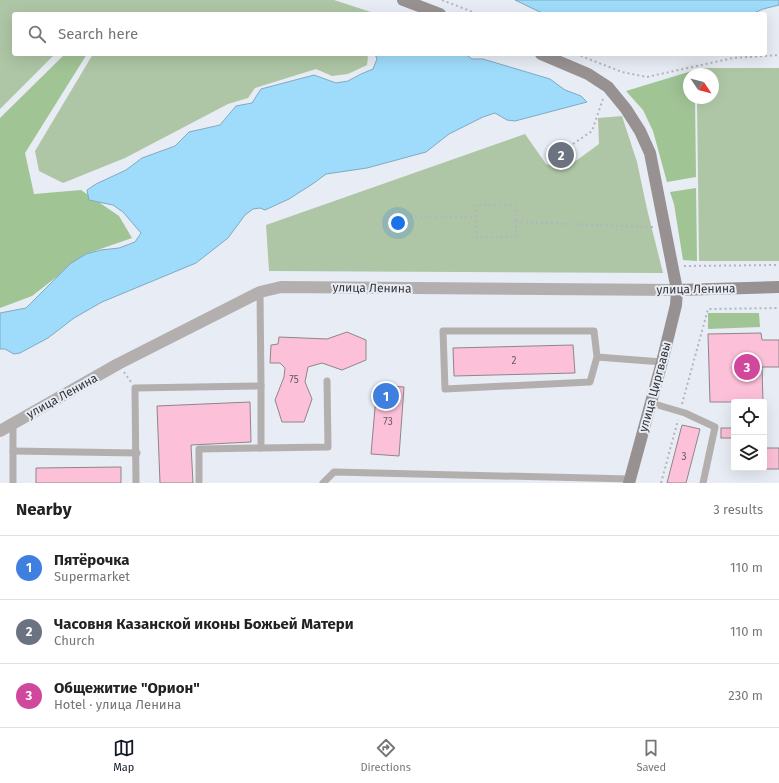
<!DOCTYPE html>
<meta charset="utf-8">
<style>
:root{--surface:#fff;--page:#f6f6f6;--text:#222;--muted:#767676;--line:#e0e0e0;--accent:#111827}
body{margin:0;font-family:"Fira Sans",sans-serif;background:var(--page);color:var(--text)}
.controls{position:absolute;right:12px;bottom:12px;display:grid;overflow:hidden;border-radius:4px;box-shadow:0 4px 16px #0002}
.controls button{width:36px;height:36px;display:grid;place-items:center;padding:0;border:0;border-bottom:1px solid var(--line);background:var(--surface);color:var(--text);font:20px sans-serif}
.compass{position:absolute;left:683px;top:68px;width:36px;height:36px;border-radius:50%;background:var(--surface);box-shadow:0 4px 16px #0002;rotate:125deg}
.you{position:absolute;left:398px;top:223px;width:14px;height:14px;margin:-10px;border:3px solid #fff;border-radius:50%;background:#1a73e8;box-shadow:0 0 0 6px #1a73e833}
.badge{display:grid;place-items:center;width:26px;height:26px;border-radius:50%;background:var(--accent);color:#fff;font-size:13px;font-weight:700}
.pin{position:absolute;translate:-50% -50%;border:2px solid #fff;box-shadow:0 1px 4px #0006}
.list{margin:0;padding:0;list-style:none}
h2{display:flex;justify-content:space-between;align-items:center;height:52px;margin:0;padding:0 16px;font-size:17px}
h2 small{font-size:13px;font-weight:400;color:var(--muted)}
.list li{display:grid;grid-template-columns:26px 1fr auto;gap:12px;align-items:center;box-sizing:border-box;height:64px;padding:0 16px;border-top:1px solid var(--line)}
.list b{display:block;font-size:15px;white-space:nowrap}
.list p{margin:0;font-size:13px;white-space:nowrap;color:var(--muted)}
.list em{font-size:13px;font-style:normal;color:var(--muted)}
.icon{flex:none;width:22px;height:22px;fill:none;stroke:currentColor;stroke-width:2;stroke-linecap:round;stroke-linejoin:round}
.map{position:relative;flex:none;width:779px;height:483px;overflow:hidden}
.search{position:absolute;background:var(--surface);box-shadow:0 4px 16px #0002;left:12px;right:12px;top:12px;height:44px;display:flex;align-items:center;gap:10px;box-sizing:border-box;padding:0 14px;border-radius:4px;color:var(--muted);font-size:15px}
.sheet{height:244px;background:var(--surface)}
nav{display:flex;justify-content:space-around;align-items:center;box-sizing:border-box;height:56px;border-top:1px solid var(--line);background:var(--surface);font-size:11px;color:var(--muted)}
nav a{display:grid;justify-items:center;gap:2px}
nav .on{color:var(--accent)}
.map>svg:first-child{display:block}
.green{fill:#aec6a5}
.forest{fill:#a1c495}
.water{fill:#9fdcfb;stroke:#7faac0}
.building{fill:#fcc0d8;stroke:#8e8689}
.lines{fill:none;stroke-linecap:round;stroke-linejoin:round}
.path{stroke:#b2b5bc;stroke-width:2;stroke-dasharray:2 3;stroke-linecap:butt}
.lane{stroke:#b3afaf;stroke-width:7}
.street{stroke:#b3afaf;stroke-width:12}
.secondary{stroke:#989192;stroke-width:12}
.labels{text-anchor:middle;stroke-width:4;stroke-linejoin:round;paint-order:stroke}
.number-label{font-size:10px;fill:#665860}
.street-label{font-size:12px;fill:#343538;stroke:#e8ecf4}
</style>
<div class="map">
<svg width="779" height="483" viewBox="0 0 779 483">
<rect width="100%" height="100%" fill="#e8ecf4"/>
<g class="green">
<polygon points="0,0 334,0 377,14 14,14 14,54 55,54 0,109"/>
<polygon points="93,54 365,54 368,57 367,65 348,74 332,76 316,69 255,88 248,98 228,104 125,158 63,183 39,171 35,151"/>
<polygon points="697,68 779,68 779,261 699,261 697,98 713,98 713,74 697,74"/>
<polygon points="622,116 637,162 647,209 663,273 269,271 266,225 525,134 546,164 559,168 573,163 599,144 598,118"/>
</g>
<g class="forest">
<polygon points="65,54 87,54 25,153 34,194 81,190 119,216 132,238 86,254 32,296 0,308 0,118"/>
<polygon points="695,70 695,74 689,74 689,98 695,98 696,177 667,182 653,131 643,110 626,91"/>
<polygon points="696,188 697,261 683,260 674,204 670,192"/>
<polygon points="708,313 759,313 760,327 708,329"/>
</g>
<g class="water">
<polygon points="515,0 779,0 779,5 763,9 752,14 544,14"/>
<polygon points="375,54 465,54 472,59 483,59 550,79 565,90 581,96 587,102 515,121 507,120 495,113 483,117 449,134 426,152 367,168 326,174 314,183 289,199 265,210 260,208 253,209 245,215 228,238 196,263 102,302 74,318 48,338 20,353 14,354 5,349 0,349 0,313 26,308 70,264 86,254 101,250 119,248 135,242 141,233 123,212 113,205 89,200 87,190 96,184 126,170 142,158 175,146 189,132 220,125 236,106 252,103 261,89 314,75 336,83 348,81 361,74 373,69 377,59"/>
</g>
<g class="building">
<polygon points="564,150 569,157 559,164 554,157"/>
<polygon points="347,332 366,340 366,360 342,370 322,363 308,367 305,382 312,399 304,422 282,422 275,400 284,377 285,368 280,363 270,363 271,345 278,344 279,337 327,339"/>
<polygon points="761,333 762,340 779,340 779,367 762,367 763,402 710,402 708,334"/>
<polygon points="573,345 575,373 454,376 453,348"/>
<polygon points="377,385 404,387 399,456 371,454"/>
<polygon points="250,402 251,442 191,445 193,483 160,483 157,406"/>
<polygon points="682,425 700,429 686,483 667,483"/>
<rect x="721" y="428" width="12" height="10"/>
<rect x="764" y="448" width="15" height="21"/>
<polygon points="121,467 121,483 36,483 36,468"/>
</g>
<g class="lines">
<g class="path">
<polyline points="442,0 478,14"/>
<polyline points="576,54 622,72 647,77 733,58 779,55"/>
<polyline points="573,144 592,131 603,99"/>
<polyline points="390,216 476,217 477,237 516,237 516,222 653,227"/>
<polyline points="476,217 476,205 515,205 516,222"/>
<polyline points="684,266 779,265"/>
<polyline points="124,372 131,382"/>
<polyline points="682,404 708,309 779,308"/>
<polyline points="661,483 678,420"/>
</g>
<g class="lane">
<polyline points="260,292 261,386"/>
<polyline points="597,357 590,382 445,389 443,331 594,331 597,357 662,362"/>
<polyline points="651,403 685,413 715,427 703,483"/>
<polyline points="13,424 13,483"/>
<polyline points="261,448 328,447 327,381"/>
<polyline points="13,451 137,453"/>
<polyline points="136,483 135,388 261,386 261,448 199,449 199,483"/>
<polyline points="323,483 334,472 630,479"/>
</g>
<polyline class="street" points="0,431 118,364 260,292 281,287 677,290"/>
<g class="secondary">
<polyline points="403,0 440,14"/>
<polyline points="541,54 588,74 608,87 626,109 640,131 650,153 677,290 676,305 662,362 629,483"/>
<polyline points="677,290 779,287"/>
</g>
</g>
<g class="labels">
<g class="number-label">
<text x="514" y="364">2</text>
<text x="294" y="383">75</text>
<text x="388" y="425">73</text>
<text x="684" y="460">3</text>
</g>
<g class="street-label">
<text transform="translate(372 288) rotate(1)" y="4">улица Ленина</text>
<text transform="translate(696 289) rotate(-1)" y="4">улица Ленина</text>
<text transform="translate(655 387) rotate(-75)" y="4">улица Циргвавы</text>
<text transform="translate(62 396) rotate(-29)" y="4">улица Ленина</text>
</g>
</g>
</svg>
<div class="controls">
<button><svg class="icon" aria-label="locate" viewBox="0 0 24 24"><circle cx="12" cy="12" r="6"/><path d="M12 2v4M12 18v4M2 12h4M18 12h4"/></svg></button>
<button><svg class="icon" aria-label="layers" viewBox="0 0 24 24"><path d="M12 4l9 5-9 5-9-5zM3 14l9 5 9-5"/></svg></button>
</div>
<svg class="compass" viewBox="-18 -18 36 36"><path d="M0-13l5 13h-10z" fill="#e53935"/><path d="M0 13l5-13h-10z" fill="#767676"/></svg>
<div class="you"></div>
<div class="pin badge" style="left:386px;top:396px;background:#3f7fe0">1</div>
<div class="pin badge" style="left:561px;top:155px;background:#6b7280">2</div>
<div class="pin badge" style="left:747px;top:367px;background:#d1479c">3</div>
<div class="search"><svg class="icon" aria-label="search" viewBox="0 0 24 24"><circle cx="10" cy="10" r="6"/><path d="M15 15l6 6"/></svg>Search here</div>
</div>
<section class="sheet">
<h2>Nearby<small>3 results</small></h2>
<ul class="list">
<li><span class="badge" style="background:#3f7fe0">1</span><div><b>Пятёрочка</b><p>Supermarket</p></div><em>110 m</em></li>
<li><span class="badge" style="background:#6b7280">2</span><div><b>Часовня Казанской иконы Божьей Матери</b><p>Church</p></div><em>110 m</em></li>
<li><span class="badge" style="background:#d1479c">3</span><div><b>Общежитие &quot;Орион&quot;</b><p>Hotel · улица Ленина</p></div><em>230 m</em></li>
</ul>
</section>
<nav>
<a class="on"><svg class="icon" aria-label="map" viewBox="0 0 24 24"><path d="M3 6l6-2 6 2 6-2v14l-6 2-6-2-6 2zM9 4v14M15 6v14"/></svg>Map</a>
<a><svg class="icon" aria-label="directions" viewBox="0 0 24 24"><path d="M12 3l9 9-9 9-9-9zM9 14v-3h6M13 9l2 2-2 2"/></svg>Directions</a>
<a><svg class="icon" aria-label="saved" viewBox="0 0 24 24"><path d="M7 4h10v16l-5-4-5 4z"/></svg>Saved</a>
</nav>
